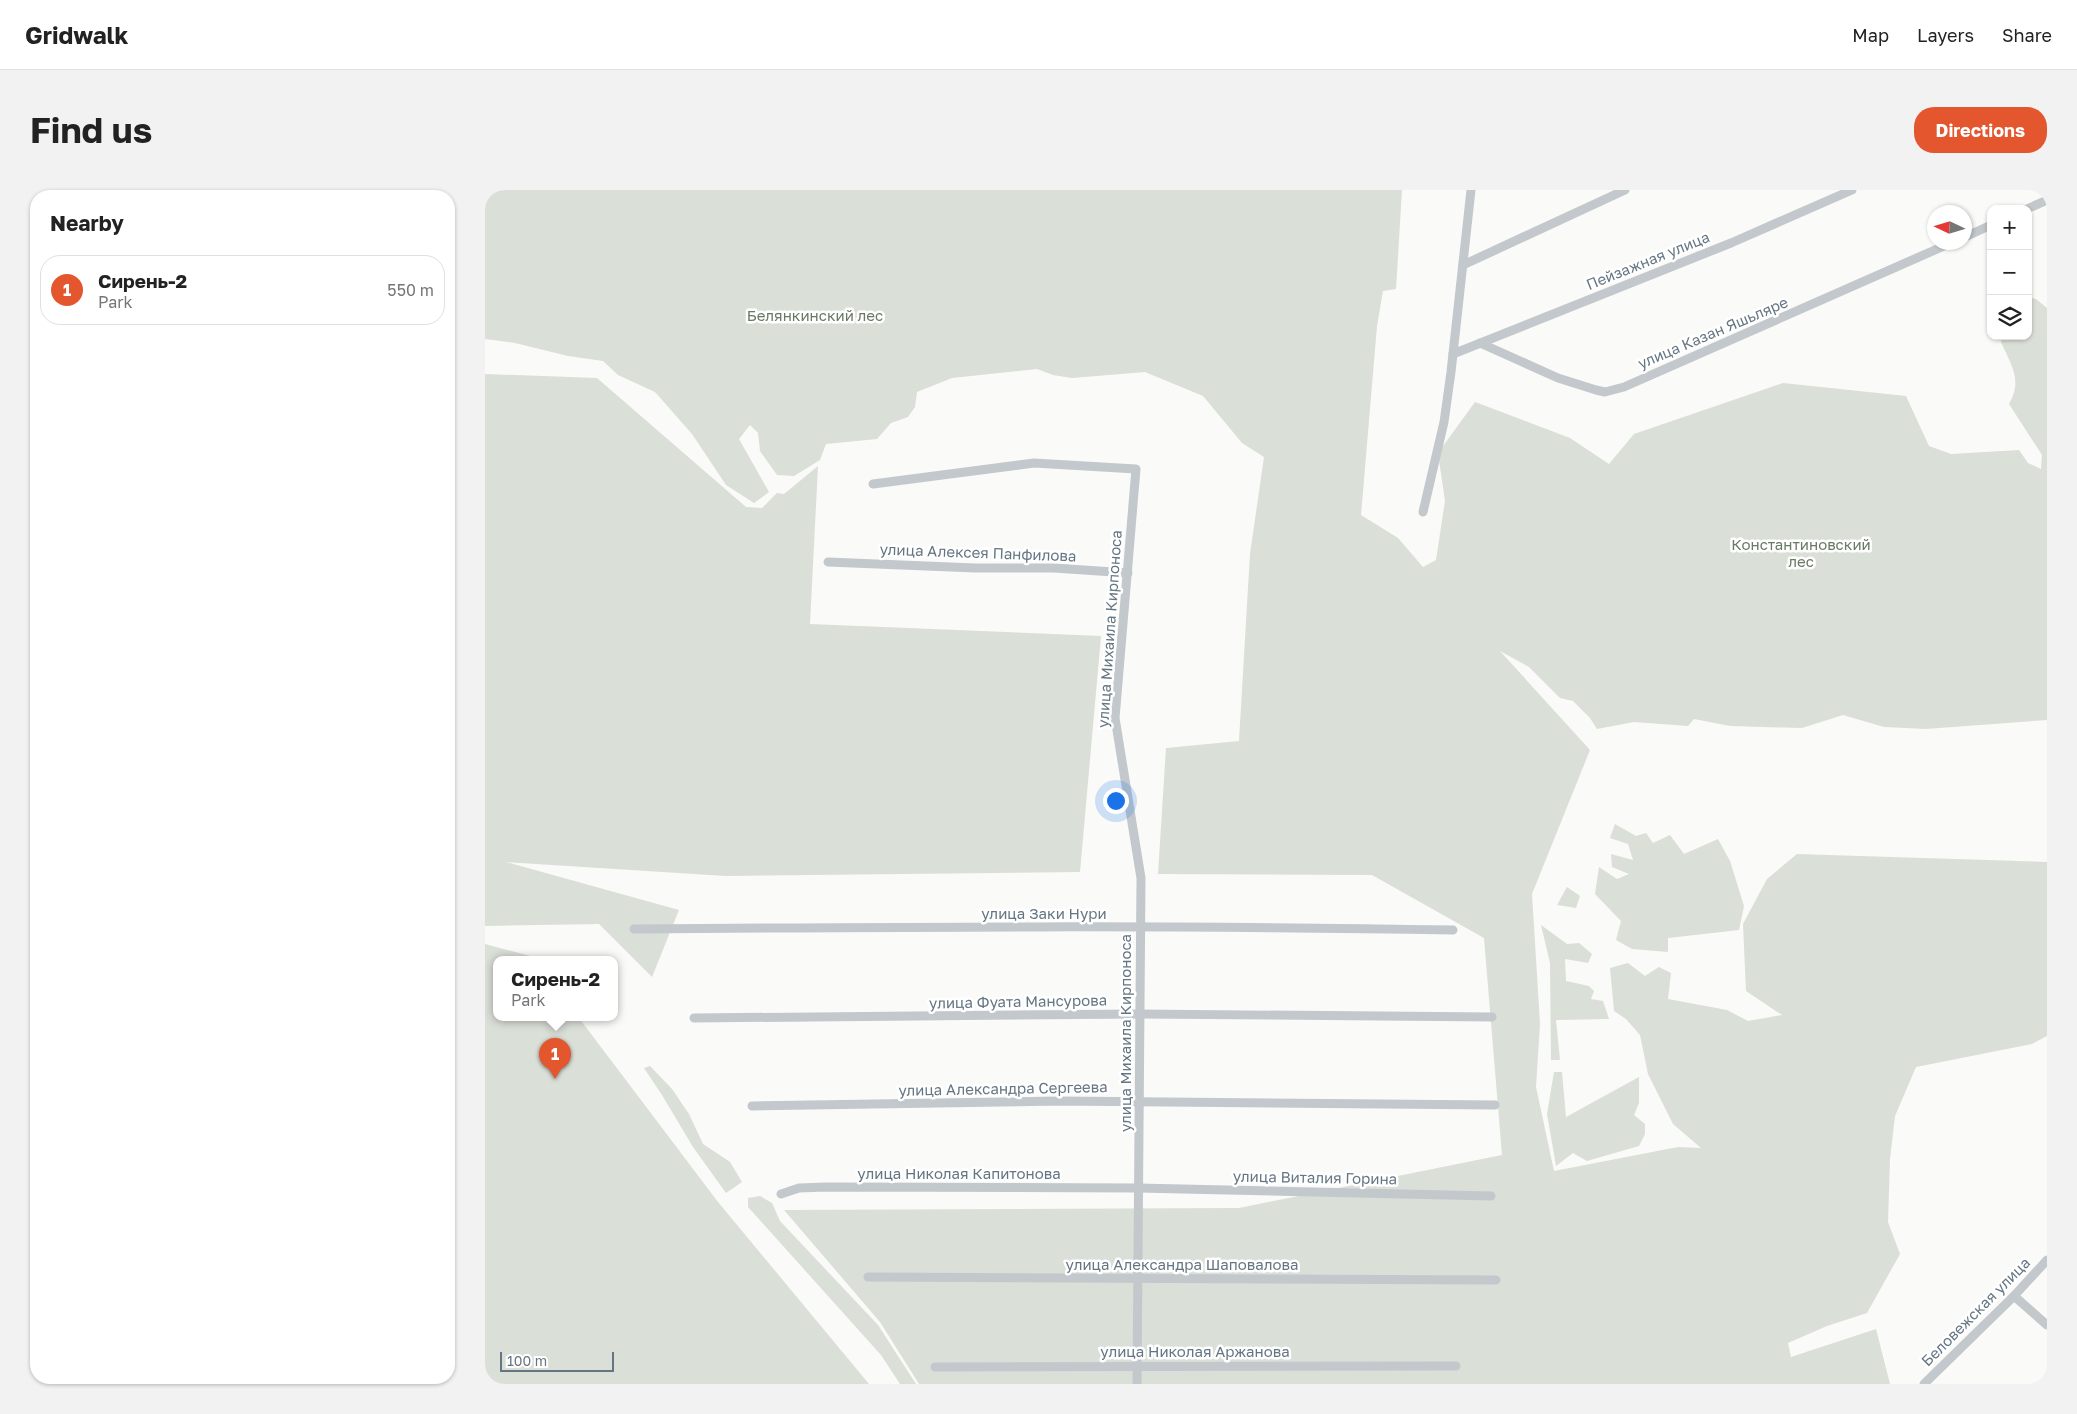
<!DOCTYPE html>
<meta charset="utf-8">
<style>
:root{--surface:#fff;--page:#f2f2f2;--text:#222;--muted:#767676;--line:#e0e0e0;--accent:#e4572e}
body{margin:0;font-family:"Golos Text",sans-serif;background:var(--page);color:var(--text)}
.controls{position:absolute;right:15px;top:15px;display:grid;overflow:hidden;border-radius:10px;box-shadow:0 1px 4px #0004}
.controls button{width:45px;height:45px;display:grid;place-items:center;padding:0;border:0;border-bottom:1px solid var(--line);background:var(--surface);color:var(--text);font:25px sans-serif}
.compass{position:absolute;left:1442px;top:15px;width:45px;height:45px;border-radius:50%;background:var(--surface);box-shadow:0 1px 4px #0004;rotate:274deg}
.scale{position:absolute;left:15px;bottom:12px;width:114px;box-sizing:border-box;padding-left:5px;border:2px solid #657683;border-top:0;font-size:14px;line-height:18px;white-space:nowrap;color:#657683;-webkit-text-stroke:4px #fff;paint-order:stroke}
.you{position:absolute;left:630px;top:610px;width:18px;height:18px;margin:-12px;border:4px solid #fff;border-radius:50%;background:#1a73e8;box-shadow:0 0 0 8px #1a73e833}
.badge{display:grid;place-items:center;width:32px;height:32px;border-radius:50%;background:var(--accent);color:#fff;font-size:16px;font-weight:700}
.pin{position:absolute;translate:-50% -41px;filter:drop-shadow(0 1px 2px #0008)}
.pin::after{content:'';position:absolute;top:26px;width:18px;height:15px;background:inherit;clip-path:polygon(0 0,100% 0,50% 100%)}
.popup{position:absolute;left:8px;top:766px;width:125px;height:65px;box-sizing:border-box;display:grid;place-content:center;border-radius:10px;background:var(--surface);filter:drop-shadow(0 1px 4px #0005);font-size:16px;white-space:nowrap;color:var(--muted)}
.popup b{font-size:19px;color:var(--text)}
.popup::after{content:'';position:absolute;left:50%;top:100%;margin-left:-10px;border:10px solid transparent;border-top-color:var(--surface)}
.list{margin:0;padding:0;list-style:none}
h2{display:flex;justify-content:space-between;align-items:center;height:65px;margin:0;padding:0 20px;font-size:21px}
h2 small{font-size:16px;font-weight:400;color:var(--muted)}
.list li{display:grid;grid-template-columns:32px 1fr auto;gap:15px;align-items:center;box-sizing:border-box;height:70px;margin:0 10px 10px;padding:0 10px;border:1px solid var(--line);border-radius:20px}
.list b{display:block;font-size:19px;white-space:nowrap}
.list p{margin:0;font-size:16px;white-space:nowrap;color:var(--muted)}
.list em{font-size:16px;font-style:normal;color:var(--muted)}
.icon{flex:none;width:28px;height:28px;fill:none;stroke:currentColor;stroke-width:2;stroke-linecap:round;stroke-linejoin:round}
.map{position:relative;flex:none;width:1562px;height:1194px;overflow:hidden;border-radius:20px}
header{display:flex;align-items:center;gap:30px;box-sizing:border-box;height:70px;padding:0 25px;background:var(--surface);border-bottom:1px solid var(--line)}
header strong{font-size:24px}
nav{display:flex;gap:28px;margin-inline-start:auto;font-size:18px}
.intro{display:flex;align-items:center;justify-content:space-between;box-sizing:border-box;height:120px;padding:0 30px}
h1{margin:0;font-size:35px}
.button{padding:12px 22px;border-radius:20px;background:var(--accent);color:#fff;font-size:18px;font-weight:700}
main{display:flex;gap:30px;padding:0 30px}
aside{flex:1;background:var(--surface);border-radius:20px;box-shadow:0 1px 4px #0004}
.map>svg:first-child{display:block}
.green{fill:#dadfd7}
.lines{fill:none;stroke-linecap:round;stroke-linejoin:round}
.minor{stroke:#c3c8cc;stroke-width:9}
.labels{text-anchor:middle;stroke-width:5;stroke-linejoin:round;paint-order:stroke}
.street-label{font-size:15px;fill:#657683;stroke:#fff}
.park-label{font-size:15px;fill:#687a64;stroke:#fff}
</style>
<header>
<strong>Gridwalk</strong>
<nav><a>Map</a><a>Layers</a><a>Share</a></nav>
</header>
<div class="intro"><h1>Find us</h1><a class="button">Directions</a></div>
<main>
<aside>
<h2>Nearby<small></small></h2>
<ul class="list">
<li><span class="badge">1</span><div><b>Сирень-2</b><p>Park</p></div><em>550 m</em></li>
</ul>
</aside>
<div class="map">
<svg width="1562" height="1194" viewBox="0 0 1562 1194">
<rect width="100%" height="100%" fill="#fafaf8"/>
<g class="green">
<path d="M 0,0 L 917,0 L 911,99 L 898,101 L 892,136 L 876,325 L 913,348 L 938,377 L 951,370 L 960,311 L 953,263 L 990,212 L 1085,248 L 1124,274 L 1149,244 L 1298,193 L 1421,206 L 1444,256 L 1466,264 L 1534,260 L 1543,273 L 1556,279 L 1557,265 L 1524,214 C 1538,190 1526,175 1516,152 L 1517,146 L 1543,146 L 1543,107 L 1551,109 L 1562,118 L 1562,530 L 1441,539 L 1399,537 L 1358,525 L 1317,538 L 1245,536 L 1209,529 L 1203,536 L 1149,532 L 1112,539 L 1105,528 L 1088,511 L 1075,508 L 1044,477 L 1015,461 L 1105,560 L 1047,704 L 1055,834 L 1051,897 L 1069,981 L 1193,957 L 1216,958 L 1188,934 L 1163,884 L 1155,845 L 1141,829 L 1129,821 L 1125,778 L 1143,773 L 1160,786 L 1174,777 L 1186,783 L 1183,809 L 1242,820 L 1263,831 L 1297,825 L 1261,801 L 1258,734 L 1282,689 L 1312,664 L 1562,672 L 1562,846 L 1547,854 L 1431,877 L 1410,926 L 1405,969 L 1403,1032 L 1415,1064 L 1382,1123 L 1342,1136 L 1303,1153 L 1306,1167 L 1391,1139 L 1405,1194 L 434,1194 L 395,1132 L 299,1020 L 754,1018 L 1017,965 L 999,748 L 887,685 L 673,684 L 681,558 L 754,551 L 765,364 L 779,267 L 757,253 L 718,206 L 660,182 L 587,188 L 568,185 L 552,179 L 467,188 L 432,202 L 430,217 L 423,227 L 406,233 L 392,249 L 341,254 L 335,270 L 309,286 L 292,285 L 275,261 L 273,243 L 265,235 L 254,249 L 284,302 L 269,313 L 241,295 L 207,244 L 170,202 L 133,185 L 118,171 L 83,166 L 30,153 L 0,149 Z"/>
<polygon points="0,184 112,188 261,317 277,318 292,303 299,304 333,276 325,434 616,446 595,682 241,686 21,672 194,720 167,787 114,734 0,736"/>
<polygon points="1130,634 1151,646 1161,643 1168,653 1185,645 1199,664 1233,649 1245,671 1259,716 1254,740 1183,748 1183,762 1147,759 1131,750 1136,731 1110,704 1114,677 1132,689 1144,684 1127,677 1126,664 1148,670 1143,654 1125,648"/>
<polygon points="1082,697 1095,706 1091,718 1072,715"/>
<polygon points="1056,735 1082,754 1094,753 1107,764 1103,773 1080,769 1081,791 1104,796 1109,801 1106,809 1118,811 1124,829 1071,830 1075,870 1066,870 1065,773"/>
<polygon points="0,754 49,767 51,770 11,770 11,828 94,828 233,1012 384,1194 0,1194"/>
<polygon points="165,876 187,899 204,924 218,954 245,972 257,992 241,1003 208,957 177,905 159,878"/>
<polygon points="1069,882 1077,882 1081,927 1154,887 1154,913 1149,925 1160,934 1160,944 1154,956 1102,971 1088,963 1071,976 1062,924"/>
<polygon points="275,1006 287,1013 295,1031 393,1135 431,1194 415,1194 396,1165 263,1017 263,1008"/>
</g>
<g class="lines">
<g class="minor">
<polyline points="1542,19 1562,10"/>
<polyline points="1480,47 1506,35"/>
<polyline points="978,75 1140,0"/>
<polyline points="995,153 1073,188 1111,200 1120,202 1139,197 1468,52"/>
<polyline points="968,164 1246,53 1367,0"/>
<polyline points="388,294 549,273 651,279 630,528 656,688 652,1194"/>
<polyline points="938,322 959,232 966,182 986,0"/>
<polyline points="343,372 490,378 569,378 643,383"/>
<path d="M 149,739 C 422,737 695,735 968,740"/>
<polyline points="209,828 655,824 1007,827"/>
<polyline points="267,916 575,911 1010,915"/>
<polyline points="296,1004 314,998 341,997 653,998 1006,1006"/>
<polyline points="383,1087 1011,1090"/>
<polyline points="1529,1106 1562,1135"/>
<polyline points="450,1177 971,1176"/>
<polyline points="1439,1194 1529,1106 1562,1070"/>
</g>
</g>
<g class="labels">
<g class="street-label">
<text transform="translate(1163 71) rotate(-22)" y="5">Пейзажная улица</text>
<text transform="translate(1228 143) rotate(-23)" y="5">улица Казан Яшьляре</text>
<text transform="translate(493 363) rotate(2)" y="5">улица Алексея Панфилова</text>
<text transform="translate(625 439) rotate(-86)" y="5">улица Михаила Кирпоноса</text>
<text x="559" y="729">улица Заки Нури</text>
<text transform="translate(533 812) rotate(-1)" y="5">улица Фуата Мансурова</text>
<text transform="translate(641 843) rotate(-90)" y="5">улица Михаила Кирпоноса</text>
<text transform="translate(518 899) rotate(-1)" y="5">улица Александра Сергеева</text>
<text x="474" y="989">улица Николая Капитонова</text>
<text transform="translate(830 988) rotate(1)" y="5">улица Виталия Горина</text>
<text x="697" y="1080">улица Александра Шаповалова</text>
<text transform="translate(1491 1122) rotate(-45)" y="5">Беловежская улица</text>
<text x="710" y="1167">улица Николая Аржанова</text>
</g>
<g class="park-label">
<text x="330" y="131">Белянкинский лес</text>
<text x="1316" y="360">Константиновский<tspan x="1316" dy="17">лес</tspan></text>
</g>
</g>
</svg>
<div class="controls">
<button>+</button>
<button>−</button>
<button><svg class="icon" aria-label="layers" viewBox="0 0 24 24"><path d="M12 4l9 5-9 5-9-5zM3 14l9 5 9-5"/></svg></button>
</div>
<svg class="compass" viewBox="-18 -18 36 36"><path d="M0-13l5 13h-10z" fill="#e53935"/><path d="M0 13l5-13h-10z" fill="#767676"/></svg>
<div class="scale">100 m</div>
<div class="you"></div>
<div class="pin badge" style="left:70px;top:889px">1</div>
<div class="popup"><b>Сирень-2</b>Park</div>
</div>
</main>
